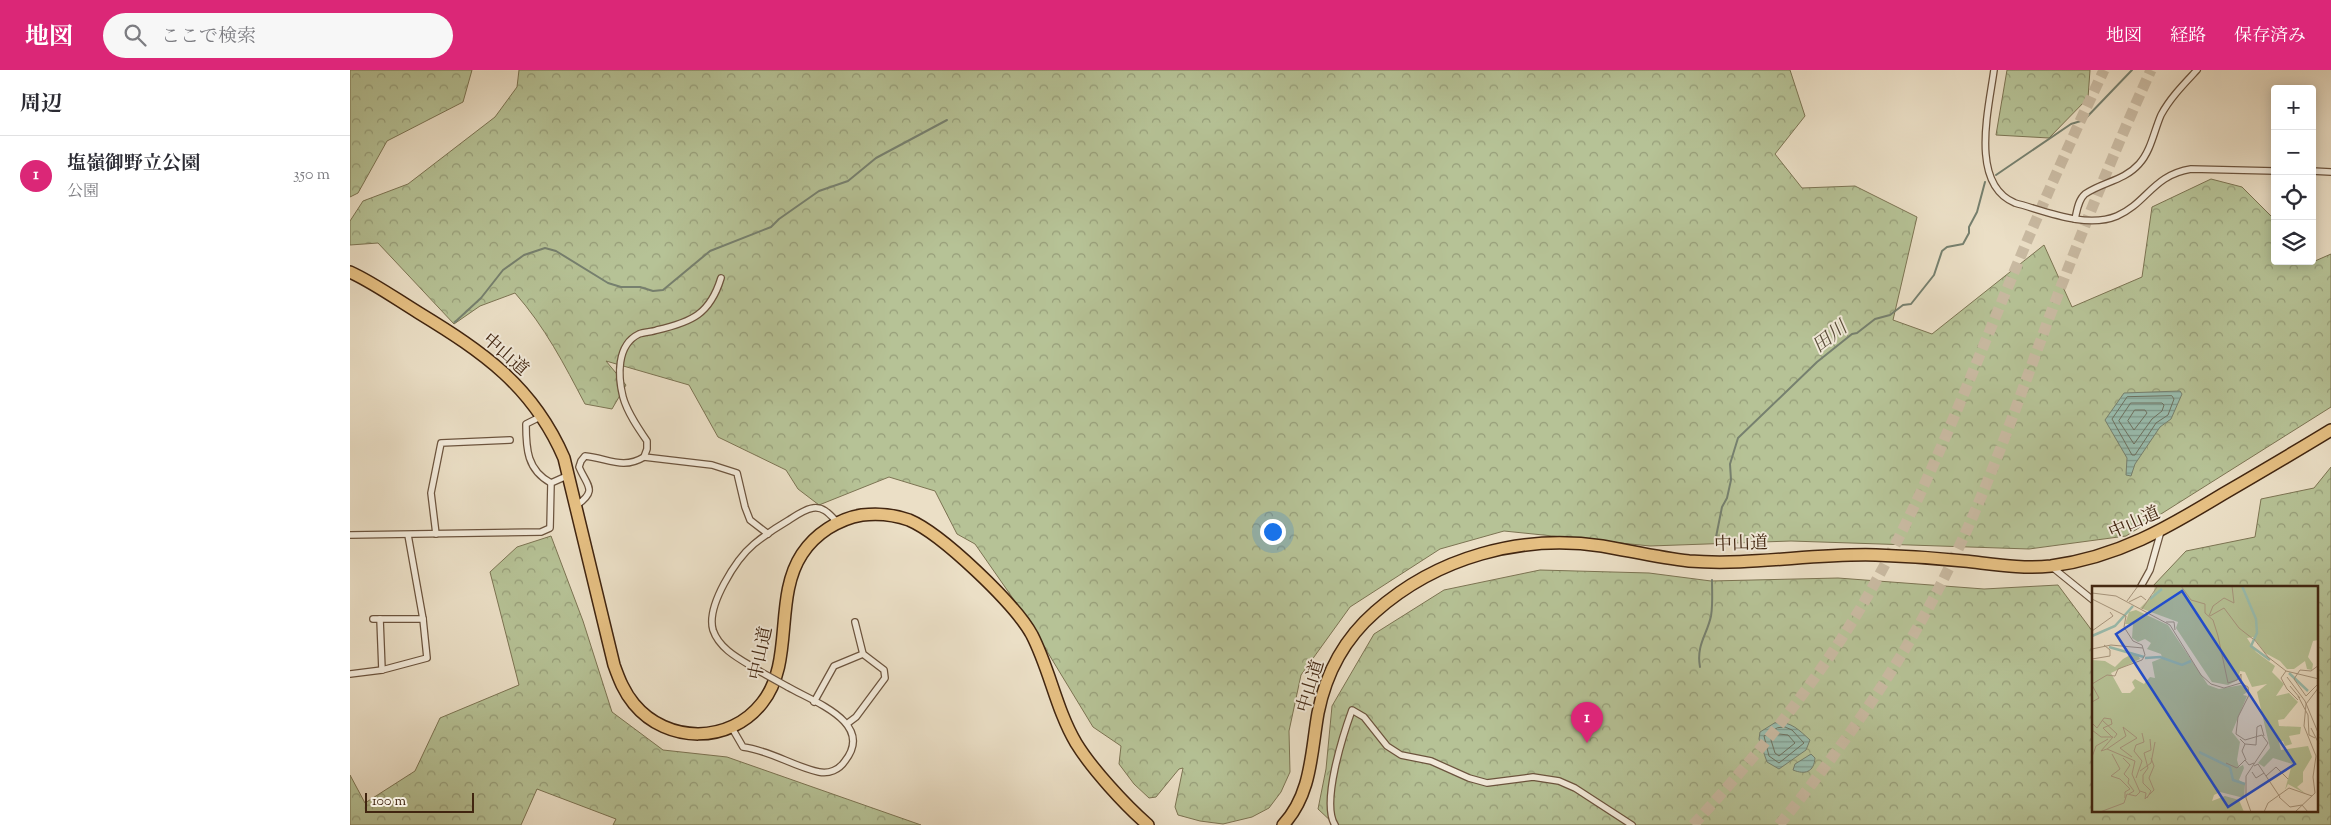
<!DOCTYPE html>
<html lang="ja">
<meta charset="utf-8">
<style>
:root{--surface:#fff;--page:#f7f7f7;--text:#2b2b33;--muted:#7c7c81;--line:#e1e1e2;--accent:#db2777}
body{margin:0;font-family:"Sorts Mill Goudy","Noto Serif JP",serif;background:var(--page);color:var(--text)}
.controls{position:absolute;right:15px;top:15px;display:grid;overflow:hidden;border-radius:5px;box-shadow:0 2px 12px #0003}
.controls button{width:45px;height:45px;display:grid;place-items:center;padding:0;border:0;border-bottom:1px solid var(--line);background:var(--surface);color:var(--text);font:25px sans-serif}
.scale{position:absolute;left:15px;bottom:12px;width:109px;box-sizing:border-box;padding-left:5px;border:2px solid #412510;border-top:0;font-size:14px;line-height:18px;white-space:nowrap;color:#412510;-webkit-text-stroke:4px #f2eada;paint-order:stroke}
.you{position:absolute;left:922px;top:461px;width:18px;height:18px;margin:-12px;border:4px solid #fff;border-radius:50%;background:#1a73e8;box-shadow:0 0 0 8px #1a73e833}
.badge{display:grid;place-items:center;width:32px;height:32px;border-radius:50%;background:var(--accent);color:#fff;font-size:16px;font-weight:700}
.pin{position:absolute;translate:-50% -41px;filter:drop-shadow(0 1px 2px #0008)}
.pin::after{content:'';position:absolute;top:26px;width:18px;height:15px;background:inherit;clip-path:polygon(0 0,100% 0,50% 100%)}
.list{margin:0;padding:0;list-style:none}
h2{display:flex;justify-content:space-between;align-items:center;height:65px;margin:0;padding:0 20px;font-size:21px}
h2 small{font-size:16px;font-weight:400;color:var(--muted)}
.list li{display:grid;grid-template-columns:32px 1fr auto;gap:15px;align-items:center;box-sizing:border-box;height:80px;padding:0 20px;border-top:1px solid var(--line)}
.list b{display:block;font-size:19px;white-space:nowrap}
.list p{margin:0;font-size:16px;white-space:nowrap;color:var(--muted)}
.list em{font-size:16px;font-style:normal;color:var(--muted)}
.icon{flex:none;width:28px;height:28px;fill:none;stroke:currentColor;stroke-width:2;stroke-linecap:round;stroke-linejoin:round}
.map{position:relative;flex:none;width:1981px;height:755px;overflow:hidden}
header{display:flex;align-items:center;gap:30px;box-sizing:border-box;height:70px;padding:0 25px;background:var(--accent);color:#fff}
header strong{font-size:24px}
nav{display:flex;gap:28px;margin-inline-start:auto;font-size:18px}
.search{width:350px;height:45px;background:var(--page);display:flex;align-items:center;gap:12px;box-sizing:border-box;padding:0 18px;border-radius:28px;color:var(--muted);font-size:19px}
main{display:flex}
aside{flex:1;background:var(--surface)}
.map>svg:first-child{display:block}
.forest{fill:url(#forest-crowns);stroke:#7c7453}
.water{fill:url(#water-rules);stroke:#76806f}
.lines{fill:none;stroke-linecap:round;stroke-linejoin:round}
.shore{stroke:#6d7160;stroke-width:1}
.stream{stroke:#76806f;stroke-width:2}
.highway-tunnel{stroke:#c9baa2;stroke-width:11;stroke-dasharray:11 5.5;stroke-linecap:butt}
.street-casing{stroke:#6c543e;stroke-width:8}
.highway-casing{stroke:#412510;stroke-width:14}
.street{stroke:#f2eada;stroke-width:5.5}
.highway{stroke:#e6c083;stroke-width:11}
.street-bridge-casing{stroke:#6c543e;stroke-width:8;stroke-linecap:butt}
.street-bridge{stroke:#f2eada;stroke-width:5.5}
.labels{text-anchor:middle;stroke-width:4;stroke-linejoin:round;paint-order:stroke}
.street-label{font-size:18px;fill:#412510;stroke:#f2eada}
.water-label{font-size:19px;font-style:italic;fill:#574b38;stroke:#f2eada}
.inset-river{fill:none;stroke:#99bdaf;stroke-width:2.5}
.inset-road{fill:none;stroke:#a7957d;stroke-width:1}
.view{fill:#1d4ed8;fill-opacity:0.15;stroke:#1d4ed8;stroke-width:2.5}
.inset-edge{fill:none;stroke:#412510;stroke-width:2.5}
</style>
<header>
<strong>地図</strong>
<div class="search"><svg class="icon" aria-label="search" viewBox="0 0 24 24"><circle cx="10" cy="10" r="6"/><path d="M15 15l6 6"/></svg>ここで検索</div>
<nav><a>地図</a><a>経路</a><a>保存済み</a></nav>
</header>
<main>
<aside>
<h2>周辺<small></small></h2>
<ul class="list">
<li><span class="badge">1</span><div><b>塩嶺御野立公園</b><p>公園</p></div><em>350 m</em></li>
</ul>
</aside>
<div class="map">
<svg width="1981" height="755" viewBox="0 0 1981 755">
<defs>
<pattern id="forest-crowns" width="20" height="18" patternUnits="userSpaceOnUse" patternTransform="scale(1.25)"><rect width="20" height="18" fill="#b6c296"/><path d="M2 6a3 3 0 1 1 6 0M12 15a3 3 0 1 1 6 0" fill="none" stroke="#969d79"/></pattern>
<pattern id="water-rules" width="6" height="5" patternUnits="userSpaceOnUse" patternTransform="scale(1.25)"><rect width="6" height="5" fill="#99bdaf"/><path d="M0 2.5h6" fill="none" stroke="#7e998d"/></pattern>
</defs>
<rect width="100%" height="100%" fill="#ebdfc6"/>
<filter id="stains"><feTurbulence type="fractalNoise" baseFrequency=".004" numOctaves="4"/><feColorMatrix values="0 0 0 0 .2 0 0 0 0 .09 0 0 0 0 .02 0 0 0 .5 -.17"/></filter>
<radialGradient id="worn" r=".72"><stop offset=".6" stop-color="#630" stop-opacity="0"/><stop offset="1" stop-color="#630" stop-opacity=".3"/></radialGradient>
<g class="forest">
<polygon points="0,0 122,0 113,32 37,71 8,123 0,127"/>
<path d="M 169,0 L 1440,0 L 1455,46 L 1425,84 L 1452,118 L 1505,116 L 1567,147 L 1543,250 L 1582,264 L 1694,175 L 1722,237 L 1792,207 L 1802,137 L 1861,109 L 1892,117 L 1925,150 L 1925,191 L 1962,191 L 1962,189 L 1965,191 L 1981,184 L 1981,337 L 1776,466 L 1679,479 L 1441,471 L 1300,476 L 1154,461 L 1090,479 L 1000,537 L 951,605 L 939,661 L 940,702 L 931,722 L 919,738 L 902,747 L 873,754 L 850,751 L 828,745 L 825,737 L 833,698 L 829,699 L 806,727 L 799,728 L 784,714 L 769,694 L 771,676 L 743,657 L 678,550 L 625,474 L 607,464 L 585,421 L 539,407 L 469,435 L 448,419 L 436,400 L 368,367 L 339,315 L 256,291 L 276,315 L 262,339 L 235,334 C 214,294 195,257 165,223 L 130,236 L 104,254 L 28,173 L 0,175 L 0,151 L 13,131 L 58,114 L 145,47 L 167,17 Z"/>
<polygon points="1657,0 1740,0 1738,28 1699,68 1646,65"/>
<polygon points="1981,397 1981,755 985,755 968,739 976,699 982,636 1024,564 1094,520 1190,500 1299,503 1361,511 1488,508 1634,519 1708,515 1743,562 1744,741 1967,741 1967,518 1802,517 1836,481 1905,467 1911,429 1964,418"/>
<polygon points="201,466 233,551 262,642 313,680 377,687 571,755 263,755 266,749 187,719 171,755 0,755 0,705 15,733 65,701 90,648 169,615 140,502 167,477"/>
</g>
<g class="water">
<polygon points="1830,321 1832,324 1821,349 1810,357 1785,394 1781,406 1776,405 1777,388 1755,350 1774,323"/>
<path d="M 1426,652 C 1442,652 1449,660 1460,670 L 1456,680 L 1429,699 L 1417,692 L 1409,669 L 1410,662 Z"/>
<path d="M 1461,684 L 1465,688 C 1464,702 1455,705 1443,700 L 1445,694 Z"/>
</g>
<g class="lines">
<g class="shore">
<polygon points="1822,326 1824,329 1818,345 1806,353 1785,385 1782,385 1762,349 1777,327"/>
<polygon points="1781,333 1812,333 1814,335 1812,341 1802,349 1784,374 1769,351"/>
<polygon points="1785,340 1795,340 1797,343 1784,360 1778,351"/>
<polygon points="1435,657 1442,660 1454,673 1429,693 1419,686 1414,666 1427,658"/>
<polygon points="1429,664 1438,665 1445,673 1429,686 1425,683 1421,670"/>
</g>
<g class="stream">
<polyline points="1646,105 1721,54 1734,50 1782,0"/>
<polyline points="105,252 131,228 153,200 174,185 195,178 206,181 258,213 271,217 290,217 303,221 313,220 360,181 421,157 429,149 469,121 498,111 526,88 597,50"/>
<polyline points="1366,467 1372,437 1377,428 1381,410 1380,394 1388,368 1467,292 1502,264 1507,263 1525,249 1540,245 1553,235 1561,234 1584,205 1592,181 1597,177 1613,174 1619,163 1619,157 1627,142 1635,112"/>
<path d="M 1350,597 C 1346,575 1357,565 1361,546 C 1363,535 1362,522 1362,510"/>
</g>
<g class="highway-tunnel">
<path d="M 1343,755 C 1405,688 1463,617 1510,539 C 1568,441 1609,335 1652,231 C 1684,153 1718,76 1754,0"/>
<path d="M 1429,755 C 1493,677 1551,595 1596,504 C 1637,422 1667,334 1699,248 C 1731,164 1764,81 1801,0"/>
</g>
<defs>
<g id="street">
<path d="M 1644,0 C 1639,38 1619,114 1665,133 C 1695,141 1736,159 1767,146 C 1797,133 1803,105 1841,99 L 1925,101"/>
<polyline points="1962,101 1981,102"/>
<path d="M 1725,149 C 1727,141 1728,130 1735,124 C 1752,112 1774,111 1789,94 C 1801,81 1804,61 1811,45 C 1820,28 1834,14 1847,0"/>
<path d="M 190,347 L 176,354 C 176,379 177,400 201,413"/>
<polyline points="294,387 362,395 387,403 395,437 400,450 418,464"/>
<path d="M 227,435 C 248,420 237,416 229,397 L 231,391 L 235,386 C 257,388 273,400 294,387 L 297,379 L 297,371 C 288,358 277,342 273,327 C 268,307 266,275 289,264 C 294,262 302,262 307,260 C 342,252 360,244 371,208"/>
<polyline points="86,464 81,423 91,373 160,370"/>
<polyline points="0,465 191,462 200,458 201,413 219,405"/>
<polyline points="1702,497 1744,531"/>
<polyline points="1790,518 1800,500 1811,461"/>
<polyline points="23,549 73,549"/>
<polyline points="30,549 32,600"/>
<path d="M 411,602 C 394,591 370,581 363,560 C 356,536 386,489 404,474 C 415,465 427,457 439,450 C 445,446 455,439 463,438 C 474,436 481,446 488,453"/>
<polyline points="0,604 32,600 77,588 73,549 58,465"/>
<polyline points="464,632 484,596 513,584"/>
<polyline points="498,653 506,647 535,608 534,600 513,584 505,552"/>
<path d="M 382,658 L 393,677 C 422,681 442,696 469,702 C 479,704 489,700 495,691 C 525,653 464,632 438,617"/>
<path d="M 985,755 C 971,733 993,665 1002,640 L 1014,647 L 1037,676 L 1051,685 L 1081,691 L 1119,708 L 1137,713 L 1183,707 L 1209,711 L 1225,718 L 1282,755"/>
</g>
<g id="highway">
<path d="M 0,202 C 24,213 46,229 69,243 C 133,282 183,316 214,388 L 264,595 C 269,609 274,622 284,634 C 317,674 380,674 412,633 C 445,592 423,528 452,484 C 465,464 488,449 512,445 C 528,443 545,445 559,450 C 592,464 665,534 682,565 C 700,600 706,639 726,673 C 742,699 775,735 798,755"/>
<path d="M 933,755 C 962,724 961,682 968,643 C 976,603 994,569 1025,542 C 1087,487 1171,464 1252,476 C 1281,481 1310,488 1339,491 C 1401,496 1464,483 1526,485 C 1556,486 1585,488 1614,491 C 1643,494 1672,499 1701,496 C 1768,487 1817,458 1873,424 C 1909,403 1945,382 1981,360"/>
</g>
</defs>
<use href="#street" class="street-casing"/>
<use href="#highway" class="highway-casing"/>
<use href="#street" class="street"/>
<use href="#highway" class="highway"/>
<defs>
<polyline id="street-bridge" points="411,602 438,617"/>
</defs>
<use href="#street-bridge" class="street-bridge-casing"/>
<use href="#street-bridge" class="street-bridge"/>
</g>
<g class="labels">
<g class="street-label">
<text transform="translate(156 284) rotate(41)" y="6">中山道</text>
<text transform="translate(1784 452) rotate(-24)" y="6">中山道</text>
<text transform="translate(1391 473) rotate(-2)" y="6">中山道</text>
<text transform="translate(410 583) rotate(-78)" y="6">中山道</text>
<text transform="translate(960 616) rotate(-73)" y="6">中山道</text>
</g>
<g class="water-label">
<text transform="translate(1479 266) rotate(-38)" y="7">田川</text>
</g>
</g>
<g transform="translate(1742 516)">
<rect width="226" height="226" fill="#ebdfc6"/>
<path d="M 13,167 L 32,203 L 0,221 L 0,175 Z" fill="#b6c296"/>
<path d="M 63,0 L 226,0 L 226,54 L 221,55 L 216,71 L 221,78 L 220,84 L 215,83 L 213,75 L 202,83 L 195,83 L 188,75 L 173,67 L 161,51 L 155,52 L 164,66 L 183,80 L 180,86 L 192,98 L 184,110 L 197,107 L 206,116 L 192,133 L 186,134 L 187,140 L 209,141 L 208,148 L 197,150 L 200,158 L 193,160 L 191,155 L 187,156 L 189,164 L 216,160 L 220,171 L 211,186 L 211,196 L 205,201 L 214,208 L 196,198 L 193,204 L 200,178 L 181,172 L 172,181 L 166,177 L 178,162 L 165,106 L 175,98 L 160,101 L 153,86 L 148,85 L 146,94 L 136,99 L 120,96 L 84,42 L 86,36 L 48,22 L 61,9 ZM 44,24 L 76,39 L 116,99 L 127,103 L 149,99 L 153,102 L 155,106 L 151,109 L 155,110 L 140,146 L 148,156 L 145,174 L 147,181 L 151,179 L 152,182 L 147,194 L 153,198 L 152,212 L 128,206 L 122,209 L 120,215 L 133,210 L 147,214 L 152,226 L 0,226 L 0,212 L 3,209 L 27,201 L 25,198 L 17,198 L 13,193 L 13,171 L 7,192 L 12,199 L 0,202 L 0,192 L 8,177 L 0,177 L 0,74 L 13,75 L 23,81 L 31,73 L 40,68 L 46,69 L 48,73 L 19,87 L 30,107 L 38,107 L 43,102 L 40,96 L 43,93 L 52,98 L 58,91 L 63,92 L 60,76 L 70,72 L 69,68 L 55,63 L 59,57 L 53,53 L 46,56 L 40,52 L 41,38 L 33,38 L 37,26 Z" fill="#b6c296"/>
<path class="inset-river" d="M 150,0 L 164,33 L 165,47 L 159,60 L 178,74M 58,13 L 70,3M 0,50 L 23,40 L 41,20M 17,61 L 52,71M 53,72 L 68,71 L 90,79 L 99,75M 197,87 L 216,105M 107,166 L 138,181 L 141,194 L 153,198"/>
<path class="inset-road" d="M 89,0 L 99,14 L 113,18 L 113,27 L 121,34 L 126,50 L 136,97 L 145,94 L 149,88 L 149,97M 0,7 L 24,10 L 78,39 L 109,89 L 119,98 L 132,102 L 149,97 L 156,101 L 157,109 L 146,131 L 144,148 L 153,154 L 170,149 L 176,157 L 154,190 L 154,212 L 159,226M 0,13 L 34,30 L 32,41 L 41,55 L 50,59 L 53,69 L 50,74 L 26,83 L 23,90 L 15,89 L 0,98M 35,15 L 46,0M 37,16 L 49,10 L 54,14M 50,23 L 65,1M 117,30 L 121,20 L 132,12 L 142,17 L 140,0M 118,30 L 132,22 L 147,42 L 161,53M 74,36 L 82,36 L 83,44M 0,45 L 21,30 L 18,26M 162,53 L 176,71 L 194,85M 0,63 L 19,59 L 51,62M 0,73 L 18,70 L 18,64 L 12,59M 194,85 L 189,92 L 195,103 L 206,114M 194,85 L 227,93M 195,91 L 213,115 L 227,149M 0,99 L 7,112 L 0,116M 198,100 L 208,112M 206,110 L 216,129 L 217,149 L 223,152M 214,110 L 202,93 L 208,84 L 219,85 L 227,79M 214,110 L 227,97M 10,134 L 25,148 L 22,152M 0,137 L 5,142 L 12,132 L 19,133 L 20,138 L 11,142 L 20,151M 219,142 L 227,158M 0,144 L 9,151 L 21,151 L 9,165 L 15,163 L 43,175 L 40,188 L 48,206 L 44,210 L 35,208 L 32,217 L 8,226M 148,153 L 153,158 L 164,159 L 165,141 L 169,139 L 172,150M 153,158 L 150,165 L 154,174M 15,163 L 34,150 L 31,141 L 45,152 L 28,162 L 40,171M 20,168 L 28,183 L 19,190 L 28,193 L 38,203 L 33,206 L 33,212M 0,171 L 4,160 L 16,153M 31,172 L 38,179 L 32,188 L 37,193 L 36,197 L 42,205 L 37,208M 134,177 L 145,182 L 153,174 L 157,179 L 162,177M 162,180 L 166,178 L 188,211M 48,185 L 59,177 L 63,156M 160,186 L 164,192 L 172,187M 174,190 L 184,181 L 196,193M 44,192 L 50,175 L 42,165 L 44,159 L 52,156 L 50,147M 48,205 L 54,207 L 53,213 L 62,204 L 57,192 L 62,180 L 59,172M 187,211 L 198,221 L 210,219 L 216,226M 55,212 L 59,205 L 51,197 L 51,189 L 56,182 L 52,167 L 59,164 L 58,153M 172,226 L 176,217 L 197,202 L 220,210M 203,226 L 223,207 L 221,191 L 224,170 L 212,140 L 214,118 L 227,101"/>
<path class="view" d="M 90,5 L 203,178 L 136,221 L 24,48 Z"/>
<rect width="226" height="226" class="inset-edge"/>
</g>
<rect width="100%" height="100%" filter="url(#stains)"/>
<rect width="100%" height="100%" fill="url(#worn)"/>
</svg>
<div class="controls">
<button>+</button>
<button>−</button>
<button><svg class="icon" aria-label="locate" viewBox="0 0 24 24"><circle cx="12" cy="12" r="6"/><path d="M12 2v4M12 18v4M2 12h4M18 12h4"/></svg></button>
<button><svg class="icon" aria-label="layers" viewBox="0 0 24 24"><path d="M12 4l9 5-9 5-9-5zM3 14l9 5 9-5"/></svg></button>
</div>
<div class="scale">100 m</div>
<div class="you"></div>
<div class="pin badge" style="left:1237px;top:673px">1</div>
</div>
</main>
